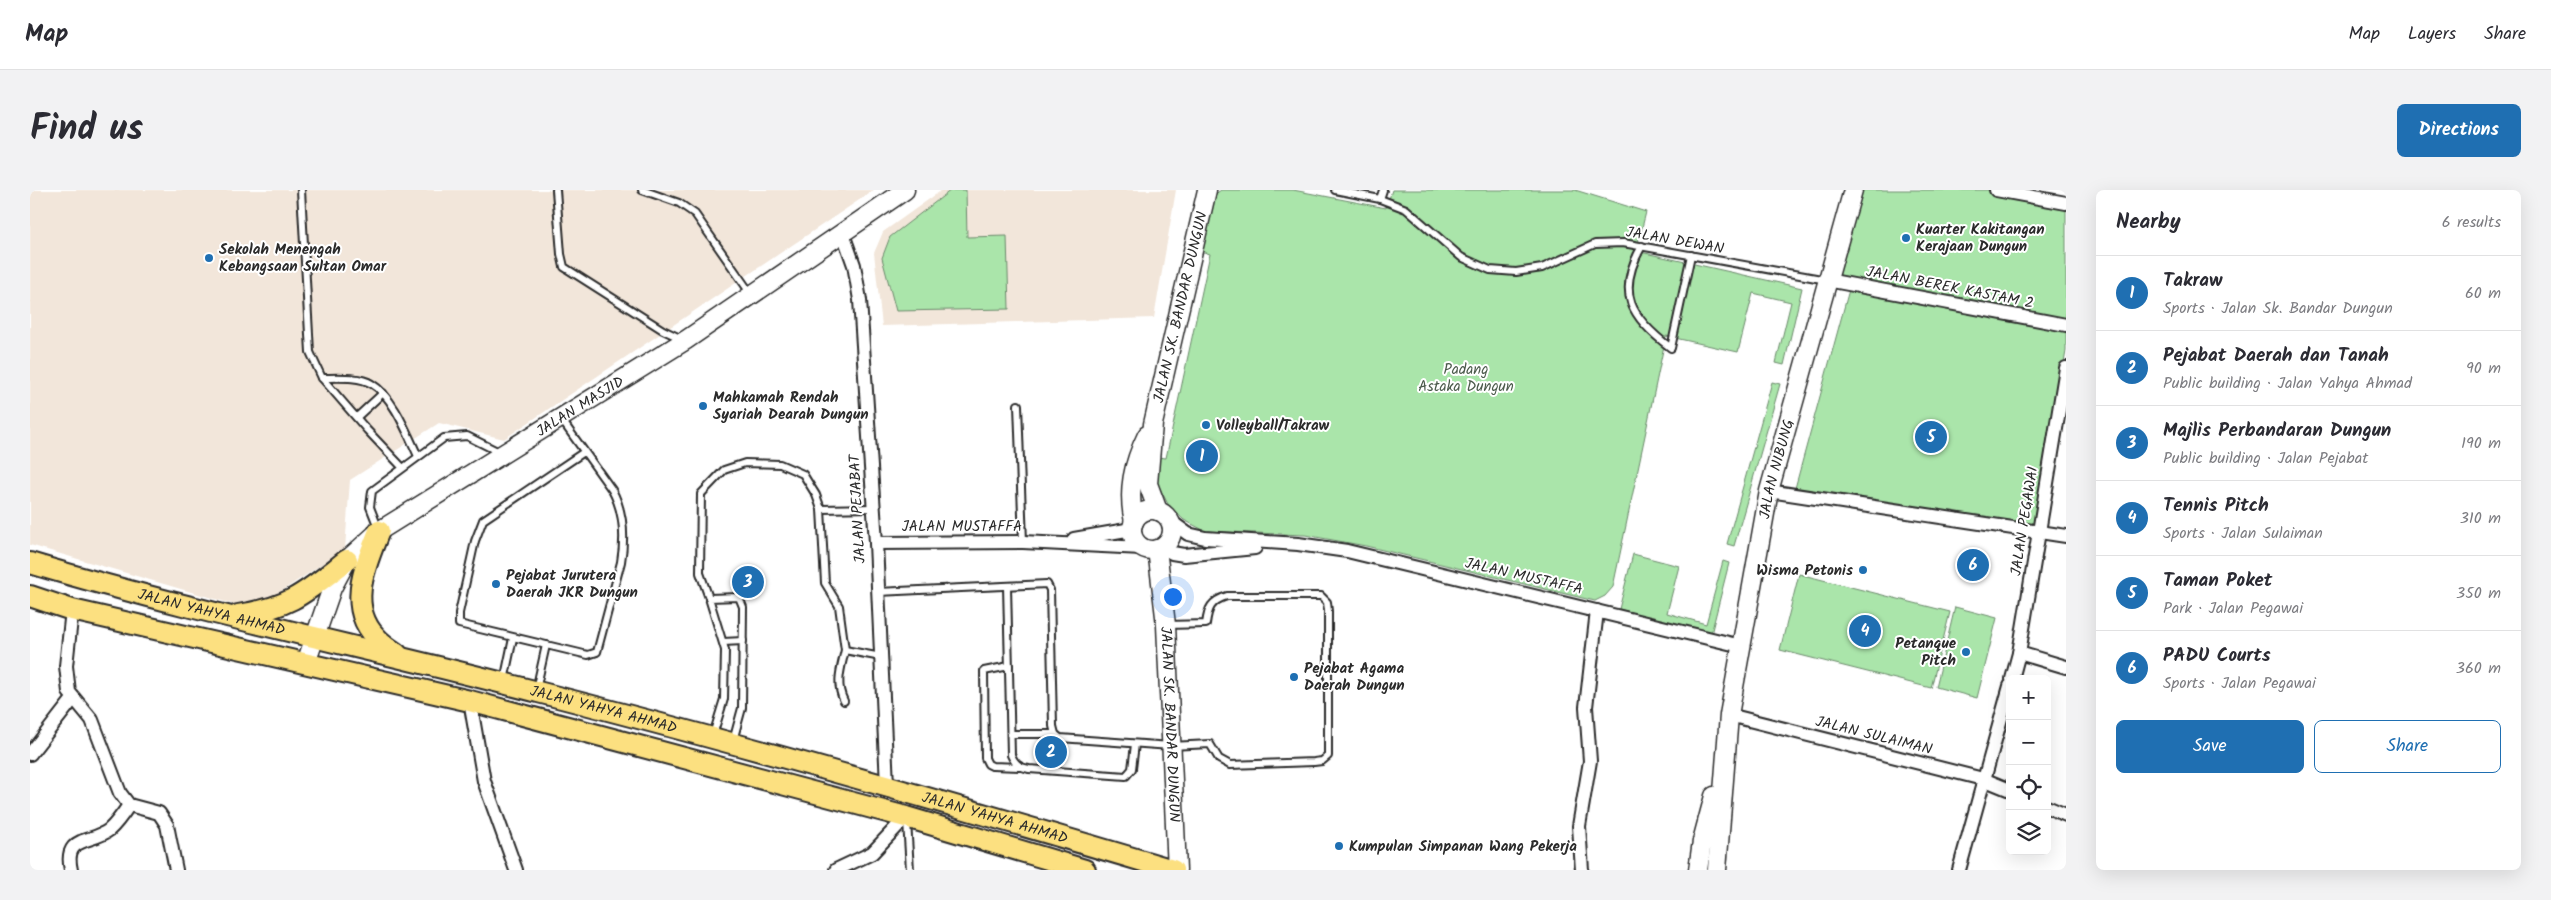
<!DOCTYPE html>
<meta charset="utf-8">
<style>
:root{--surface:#fff;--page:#f2f2f3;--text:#2b2b33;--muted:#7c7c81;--line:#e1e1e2;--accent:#1f6fb2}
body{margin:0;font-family:Kalam,sans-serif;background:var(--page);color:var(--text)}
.controls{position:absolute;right:15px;bottom:15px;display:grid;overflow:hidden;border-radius:8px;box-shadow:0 5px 20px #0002}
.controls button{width:45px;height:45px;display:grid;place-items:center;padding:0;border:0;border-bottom:1px solid var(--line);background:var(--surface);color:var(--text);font:25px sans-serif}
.you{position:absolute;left:1142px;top:406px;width:18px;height:18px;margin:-12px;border:4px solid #fff;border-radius:50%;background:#1a73e8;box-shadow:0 0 0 8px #1a73e833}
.badge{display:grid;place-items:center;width:32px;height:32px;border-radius:50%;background:var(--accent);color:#fff;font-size:16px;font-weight:700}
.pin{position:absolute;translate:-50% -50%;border:2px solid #fff;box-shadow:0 1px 5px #0006}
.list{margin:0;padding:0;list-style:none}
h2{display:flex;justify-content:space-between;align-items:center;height:65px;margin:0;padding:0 20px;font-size:21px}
h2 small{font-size:16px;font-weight:400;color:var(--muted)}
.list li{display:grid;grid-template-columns:32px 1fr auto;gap:15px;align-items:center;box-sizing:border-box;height:75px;padding:0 20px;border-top:1px solid var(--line)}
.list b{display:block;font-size:19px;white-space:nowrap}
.list p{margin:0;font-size:16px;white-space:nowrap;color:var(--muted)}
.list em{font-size:16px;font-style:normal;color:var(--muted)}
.actions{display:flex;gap:10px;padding:15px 20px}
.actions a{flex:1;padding:11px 0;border:1px solid var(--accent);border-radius:8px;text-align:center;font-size:18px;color:var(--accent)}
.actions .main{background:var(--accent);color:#fff}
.icon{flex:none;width:28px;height:28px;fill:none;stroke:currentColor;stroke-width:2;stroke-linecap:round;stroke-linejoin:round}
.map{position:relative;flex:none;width:2036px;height:680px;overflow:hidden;border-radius:8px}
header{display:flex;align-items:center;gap:30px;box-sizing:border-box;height:70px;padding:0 25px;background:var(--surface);border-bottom:1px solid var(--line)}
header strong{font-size:24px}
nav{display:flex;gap:28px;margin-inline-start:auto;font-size:18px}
.intro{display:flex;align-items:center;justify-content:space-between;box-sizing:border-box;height:120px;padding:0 30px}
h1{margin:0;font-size:35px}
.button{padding:12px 22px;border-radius:8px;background:var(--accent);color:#fff;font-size:18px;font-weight:700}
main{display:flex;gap:30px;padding:0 30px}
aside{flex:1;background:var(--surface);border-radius:8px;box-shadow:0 5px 20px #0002}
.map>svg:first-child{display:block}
.built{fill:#f2e6da}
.green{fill:#aae5aa;stroke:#6a886a}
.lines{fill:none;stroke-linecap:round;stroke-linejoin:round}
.lane-casing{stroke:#2b2b2b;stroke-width:10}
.street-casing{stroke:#2b2b2b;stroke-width:16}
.secondary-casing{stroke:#2b2b2b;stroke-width:21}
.primary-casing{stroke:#2b2b2b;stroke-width:24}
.lane{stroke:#fff;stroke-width:6}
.street{stroke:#fff;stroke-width:12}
.secondary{stroke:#fff;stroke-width:18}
.primary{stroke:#fce080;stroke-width:20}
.poi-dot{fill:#1f6fb2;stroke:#fff;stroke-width:2}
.labels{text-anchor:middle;stroke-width:4;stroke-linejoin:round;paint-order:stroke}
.poi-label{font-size:15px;font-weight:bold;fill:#2b2b2b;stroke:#fff;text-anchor:start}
.street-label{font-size:15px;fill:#2b2b2b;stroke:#fff}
.park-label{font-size:15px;fill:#4b5a4b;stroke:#fff}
</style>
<header>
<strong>Map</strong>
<nav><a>Map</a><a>Layers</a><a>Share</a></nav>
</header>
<div class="intro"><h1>Find us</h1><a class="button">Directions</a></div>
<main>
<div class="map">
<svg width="2036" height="680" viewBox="0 0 2036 680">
<rect width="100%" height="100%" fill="#fff"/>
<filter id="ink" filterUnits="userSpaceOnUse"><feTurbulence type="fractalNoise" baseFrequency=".02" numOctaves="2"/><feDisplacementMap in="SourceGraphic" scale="10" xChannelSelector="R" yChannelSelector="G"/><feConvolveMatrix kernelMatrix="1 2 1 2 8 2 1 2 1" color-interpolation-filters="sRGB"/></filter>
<g filter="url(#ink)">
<g class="built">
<polygon points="0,0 844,0 474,249 409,233 320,290 315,359 223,420 0,355"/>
<polygon points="912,0 1146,0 1124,128 852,136 844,63 853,42"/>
</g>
<g class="green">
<polygon points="921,0 936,0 937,47 977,46 979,119 866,121 852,68 860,47"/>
<polygon points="1191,0 1263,0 1356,18 1362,0 1545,0 1616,22 1606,61 1772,98 1754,175 1746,173 1761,112 1723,103 1708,162 1636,146 1583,397 1575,406 1565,411 1336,356 1275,345 1175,341 1154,330 1139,316 1126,291 1127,267 1136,268 1180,64 1171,61 1184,5"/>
<polygon points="1823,0 1963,0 2036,14 2036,135 1797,90"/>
<polygon points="1820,96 2036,137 2036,161 2007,339 1764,302"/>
<polygon points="1742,192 1750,194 1704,356 1697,354"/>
<polygon points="1603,364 1649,376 1637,423 1676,434 1693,371 1699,373 1681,444 1589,419"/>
<polygon points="1769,384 1920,422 1901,498 1750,460"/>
<polygon points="1925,417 1967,428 1947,508 1906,497"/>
</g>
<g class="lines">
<defs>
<g id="lane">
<polyline points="271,0 280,162 292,188 337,240 372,277"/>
<polyline points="526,0 531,64 534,77 633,140 652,149"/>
<polyline points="612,0 649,13 665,24 721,104"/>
<polyline points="1305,0 1350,9 1376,19 1431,67 1460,80 1486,82 1512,78 1565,54 1593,53 1797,90"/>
<polyline points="1350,9 1353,0"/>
<path d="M 1612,56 C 1585,103 1601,128 1641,158 L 1661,65"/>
<path d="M 292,188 C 307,188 329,186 342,194 C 363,206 378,245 388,266"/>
<polyline points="988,215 993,352"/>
<polyline points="327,227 353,203"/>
<path d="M 531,229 L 582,300 C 594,322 595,348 591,372 L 567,462 L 558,465 L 429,434 L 429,423 L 445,351 L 453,330 L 554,262"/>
<polyline points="791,319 844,318"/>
<polyline points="349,340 340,317 342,301 414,248 437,246 469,262"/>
<path d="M 977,396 L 981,565 C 985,574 989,577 999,579 L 1096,586 L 1102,579 L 1105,554"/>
<path d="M 848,402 L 1017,394 L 1020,400 L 1023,536 L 1025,544 L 1030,548 L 1141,556 L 1180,554 L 1189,569 L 1200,575 L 1284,572 L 1292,571 L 1298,566 L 1298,421 L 1297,412 L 1291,406 L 1197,406 C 1181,411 1178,418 1176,434 L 1137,435"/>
<polyline points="679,408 670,383 671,304 694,280 715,273 750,274 773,284 786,305 791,319 795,393 809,416 815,460 851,467"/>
<polyline points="693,452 713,451"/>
<polyline points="979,476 954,481 955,568 958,574 962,576 990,577"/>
<polyline points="474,491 483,448"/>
<polyline points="506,500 516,455"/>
<path d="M 814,511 C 805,494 811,478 815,460"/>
<polyline points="981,544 1025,544"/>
<polyline points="683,545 694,509 695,460 679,408 709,407 713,417 712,518 703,551"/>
<polyline points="877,631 880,680"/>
</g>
<g id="street">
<polyline points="1966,0 2036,13"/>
<polyline points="813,44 824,75 830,110 846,353 857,595"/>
<polyline points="1797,90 2036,135"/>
<polyline points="1739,301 2036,346"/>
<polyline points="1139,330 1158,344 1175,348 1268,354 1317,361 1711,456"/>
<polyline points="1044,349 1102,339"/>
<polyline points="846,353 993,352 1112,358"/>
<polyline points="1133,357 1142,363 1154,365 1225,358"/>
<polyline points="42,420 36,476 39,502 62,530 90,603 99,615 129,623 137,635 146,680"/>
<polyline points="1989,463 2036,477"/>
<polyline points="1982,489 1989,463 2036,178"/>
<polyline points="440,511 454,591 486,680"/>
<polyline points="1699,525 1953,589 1980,600"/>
<polyline points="0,564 43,509"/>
<polyline points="2017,617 2036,625"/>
<path d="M 41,680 C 33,645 61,654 79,640 C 87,633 93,624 99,615"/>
<polyline points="806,680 842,663 876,627"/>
<polyline points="1552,680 1549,636 1560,571 1556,517 1567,421"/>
<polyline points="1929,680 1980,496"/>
</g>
<g id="secondary">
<circle cx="1122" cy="340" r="20"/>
<path id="s1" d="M 1128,321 L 1118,294 L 1123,234 L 1177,0"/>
<path d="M 1104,332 C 1097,300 1103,274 1117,245"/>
<path id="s2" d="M 1127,359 L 1136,435 L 1147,680"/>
<path id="s3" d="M 276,473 L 302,398 L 317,370 L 349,341 L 656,150 L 875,0"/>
<polyline points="1668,680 1672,651 1684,606"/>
<path id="s4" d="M 1687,680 L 1699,525 L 1739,301 L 1823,0"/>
</g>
<g id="primary">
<path d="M 349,341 C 336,374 316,416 346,447 C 352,454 360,459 367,464"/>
<path id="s5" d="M 0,373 C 167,423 339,458 508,502 C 721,556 932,617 1143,680"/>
<polyline points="0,406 42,420 440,511 876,627 1055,680"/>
<path d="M 208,425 C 262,417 276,402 317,370"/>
</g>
</defs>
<use href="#lane" class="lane-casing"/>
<use href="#street" class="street-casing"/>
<use href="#secondary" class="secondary-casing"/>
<use href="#primary" class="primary-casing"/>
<use href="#lane" class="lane"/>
<use href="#street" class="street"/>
<use href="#secondary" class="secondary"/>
<use href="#primary" class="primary"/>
</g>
</g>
<g class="poi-dot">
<circle cx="1876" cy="48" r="5"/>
<circle cx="179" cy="68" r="5"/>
<circle cx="673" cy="216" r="5"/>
<circle cx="1176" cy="235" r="5"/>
<circle cx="1833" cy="380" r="5"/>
<circle cx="466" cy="394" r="5"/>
<circle cx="1936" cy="462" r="5"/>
<circle cx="1264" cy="487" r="5"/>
<circle cx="1309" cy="656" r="5"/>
</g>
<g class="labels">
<g class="poi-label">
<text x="1886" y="44">Kuarter Kakitangan<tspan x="1886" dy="17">Kerajaan Dungun</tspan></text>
<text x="189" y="64">Sekolah Menengah<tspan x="189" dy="17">Kebangsaan Sultan Omar</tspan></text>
<text x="683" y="212">Mahkamah Rendah<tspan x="683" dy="17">Syariah Dearah Dungun</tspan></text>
<text x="1186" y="240">Volleyball/Takraw</text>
<text x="1823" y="385" text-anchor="end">Wisma Petonis</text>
<text x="476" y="390">Pejabat Jurutera<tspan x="476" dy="17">Daerah JKR Dungun</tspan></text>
<text x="1926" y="458" text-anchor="end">Petanque<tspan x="1926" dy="17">Pitch</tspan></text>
<text x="1274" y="483">Pejabat Agama<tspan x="1274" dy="17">Daerah Dungun</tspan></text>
<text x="1319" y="661">Kumpulan Simpanan Wang Pekerja</text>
</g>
<g class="street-label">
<text transform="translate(1645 50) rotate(10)" y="5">JALAN DEWAN</text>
<text transform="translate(1920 97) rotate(11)" y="5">JALAN BEREK KASTAM 2</text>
<text dy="5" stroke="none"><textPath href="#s1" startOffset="209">JALAN SK. BANDAR DUNGUN</textPath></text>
<text dy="5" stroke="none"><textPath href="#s3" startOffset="391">JALAN MASJID</textPath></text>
<text dy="5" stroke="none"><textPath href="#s4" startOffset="406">JALAN NIBUNG</textPath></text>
<text transform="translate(827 319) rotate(-93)" y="5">JALAN PEJABAT</text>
<text transform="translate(1994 331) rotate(-81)" y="5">JALAN PEGAWAI</text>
<text x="932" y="341">JALAN MUSTAFFA</text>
<text transform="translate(1494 386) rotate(13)" y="5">JALAN MUSTAFFA</text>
<text dy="5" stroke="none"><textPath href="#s5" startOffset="188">JALAN YAHYA AHMAD</textPath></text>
<text dy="5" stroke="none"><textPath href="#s5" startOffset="592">JALAN YAHYA AHMAD</textPath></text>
<text dy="5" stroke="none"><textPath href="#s2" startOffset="176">JALAN SK. BANDAR DUNGUN</textPath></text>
<text transform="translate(1844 545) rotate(14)" y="5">JALAN SULAIMAN</text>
<text dy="5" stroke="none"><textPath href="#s5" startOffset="998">JALAN YAHYA AHMAD</textPath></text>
</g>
<g class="park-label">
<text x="1436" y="184">Padang<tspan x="1436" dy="17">Astaka Dungun</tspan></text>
</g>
</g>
</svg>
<div class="controls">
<button>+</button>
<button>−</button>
<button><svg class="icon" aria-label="locate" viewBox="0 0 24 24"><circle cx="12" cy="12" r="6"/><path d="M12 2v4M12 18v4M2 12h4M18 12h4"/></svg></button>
<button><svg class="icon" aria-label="layers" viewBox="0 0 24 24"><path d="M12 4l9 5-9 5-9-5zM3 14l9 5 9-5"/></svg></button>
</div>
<div class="you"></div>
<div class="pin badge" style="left:1172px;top:266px">1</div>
<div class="pin badge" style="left:1021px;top:562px">2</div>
<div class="pin badge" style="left:718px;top:392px">3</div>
<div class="pin badge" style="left:1835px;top:441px">4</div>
<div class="pin badge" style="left:1901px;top:247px">5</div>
<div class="pin badge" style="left:1943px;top:375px">6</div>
</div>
<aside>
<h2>Nearby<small>6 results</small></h2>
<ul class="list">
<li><span class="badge">1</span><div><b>Takraw</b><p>Sports · Jalan Sk. Bandar Dungun</p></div><em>60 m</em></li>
<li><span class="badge">2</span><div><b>Pejabat Daerah dan Tanah</b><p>Public building · Jalan Yahya Ahmad</p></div><em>90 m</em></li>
<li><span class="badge">3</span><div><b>Majlis Perbandaran Dungun</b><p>Public building · Jalan Pejabat</p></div><em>190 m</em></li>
<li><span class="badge">4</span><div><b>Tennis Pitch</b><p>Sports · Jalan Sulaiman</p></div><em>310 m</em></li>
<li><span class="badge">5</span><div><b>Taman Poket</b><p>Park · Jalan Pegawai</p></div><em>350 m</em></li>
<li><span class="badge">6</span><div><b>PADU Courts</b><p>Sports · Jalan Pegawai</p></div><em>360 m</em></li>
</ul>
<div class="actions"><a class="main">Save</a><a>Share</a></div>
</aside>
</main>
